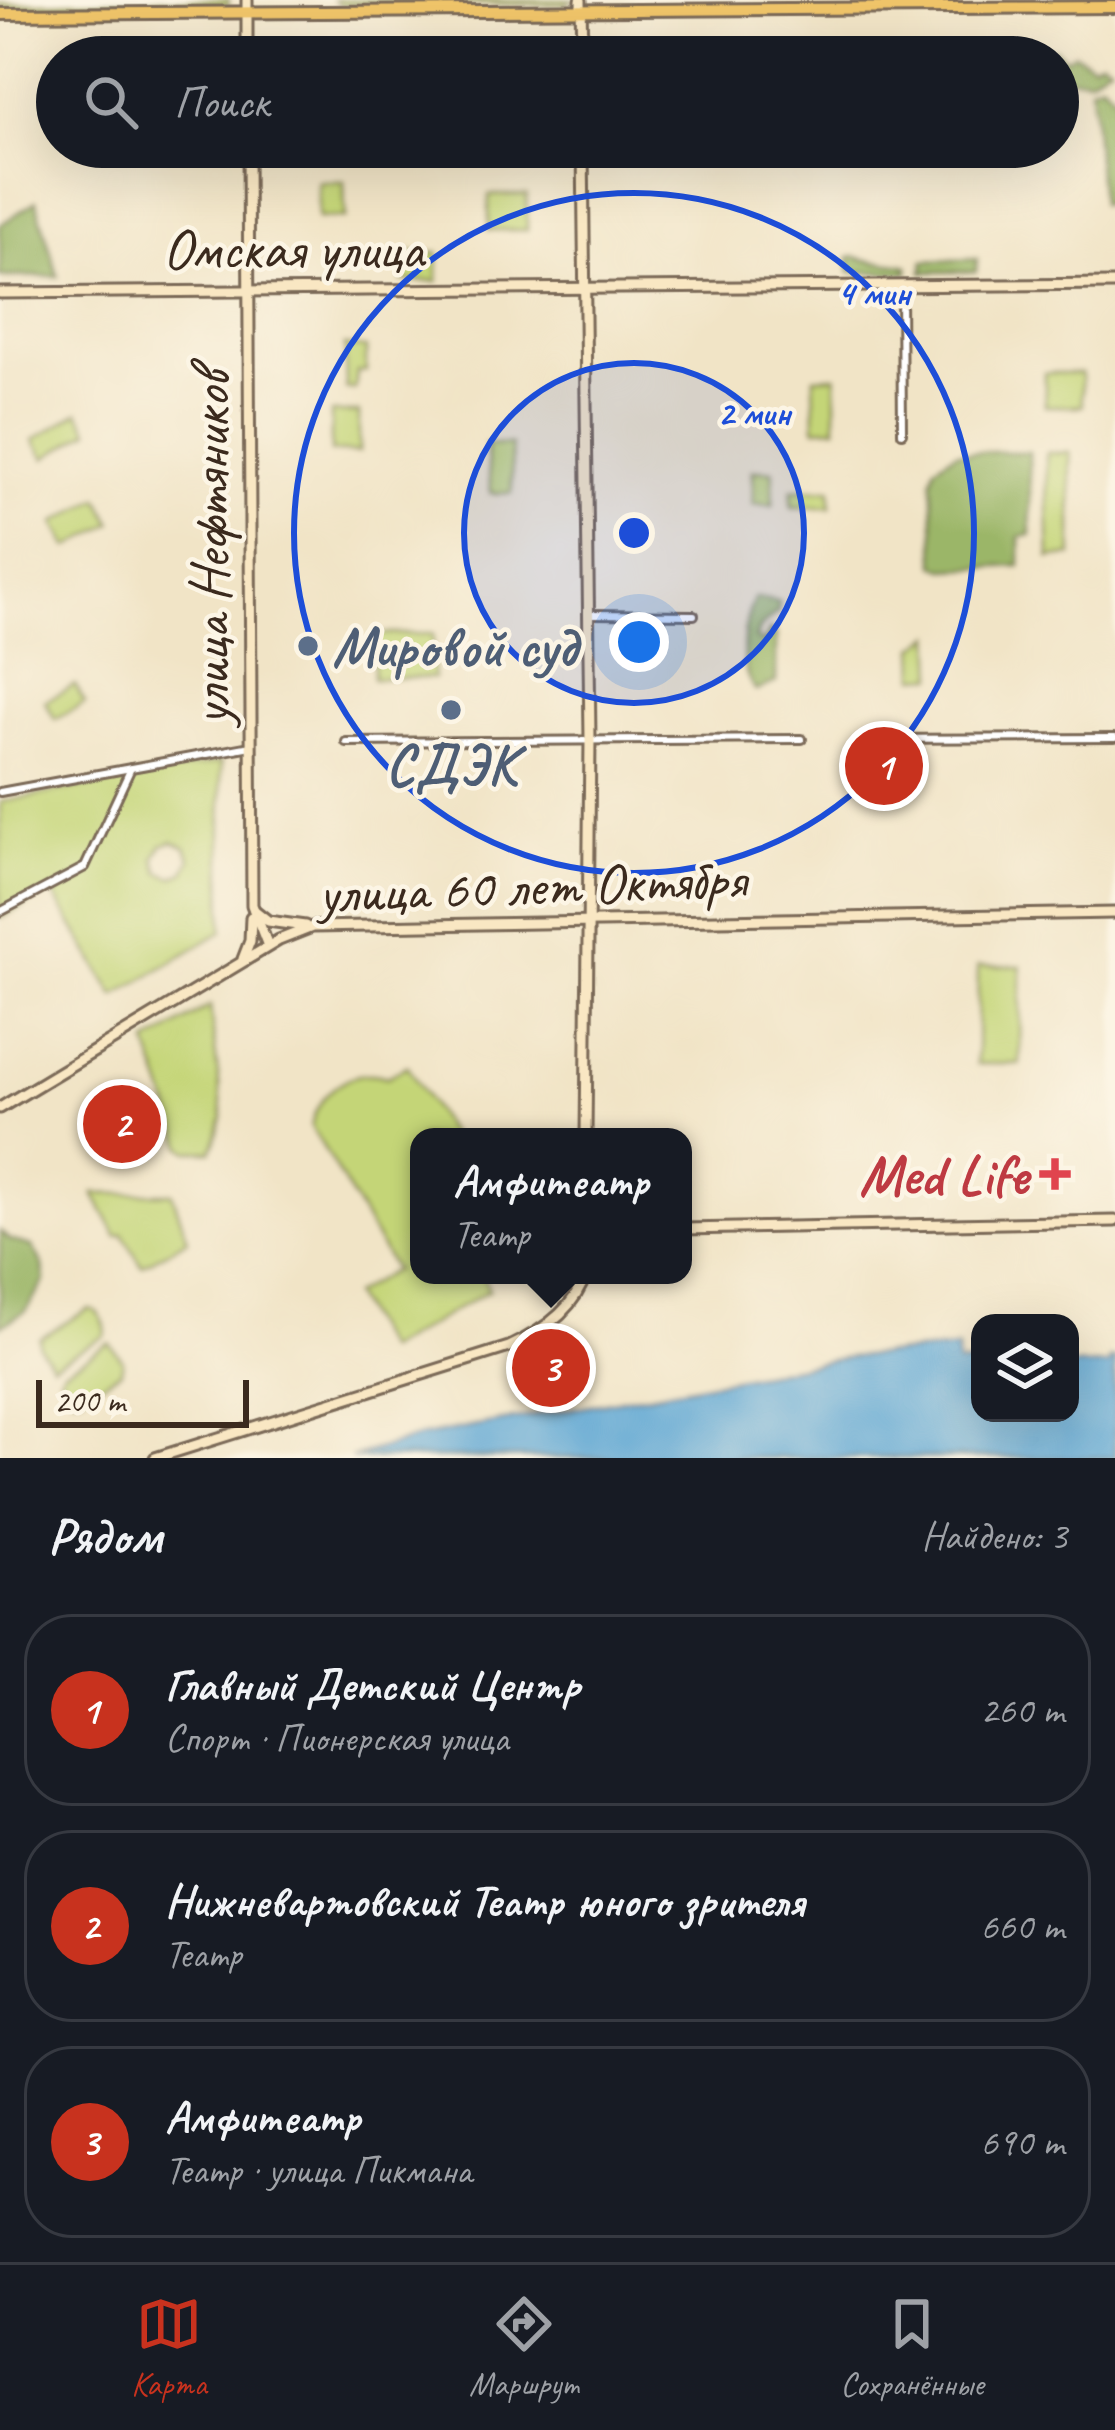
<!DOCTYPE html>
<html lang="ru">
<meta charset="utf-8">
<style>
:root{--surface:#171b24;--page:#20242c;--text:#f1f3f6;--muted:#9ea1a6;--line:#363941;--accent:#c8321e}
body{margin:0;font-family:Caveat,sans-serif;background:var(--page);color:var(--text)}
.controls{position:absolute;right:36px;bottom:36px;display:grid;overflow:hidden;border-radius:24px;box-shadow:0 12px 48px #0002}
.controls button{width:108px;height:108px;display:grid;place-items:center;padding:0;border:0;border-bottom:3px solid var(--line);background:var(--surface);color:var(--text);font:60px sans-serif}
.scale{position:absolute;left:36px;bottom:30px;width:213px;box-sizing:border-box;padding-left:12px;border:6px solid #3b2a1e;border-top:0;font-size:33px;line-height:42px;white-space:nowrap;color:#3b2a1e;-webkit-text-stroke:9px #fcf5e5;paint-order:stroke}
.you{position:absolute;left:639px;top:642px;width:42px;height:42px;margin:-30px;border:9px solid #fff;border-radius:50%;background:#1a73e8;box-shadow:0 0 0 18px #1a73e833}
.badge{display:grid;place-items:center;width:78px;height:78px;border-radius:50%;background:var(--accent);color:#fff;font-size:39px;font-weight:700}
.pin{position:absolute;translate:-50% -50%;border:6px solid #fff;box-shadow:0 3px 12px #0006}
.popup{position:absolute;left:410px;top:1128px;width:282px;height:156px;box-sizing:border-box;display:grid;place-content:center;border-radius:24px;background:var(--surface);filter:drop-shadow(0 3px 9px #0005);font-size:39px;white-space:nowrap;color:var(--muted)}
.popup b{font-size:45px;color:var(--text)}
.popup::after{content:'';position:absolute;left:50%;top:100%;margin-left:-24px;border:24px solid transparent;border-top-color:var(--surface)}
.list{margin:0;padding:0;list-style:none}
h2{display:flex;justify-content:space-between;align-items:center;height:156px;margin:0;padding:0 48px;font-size:51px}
h2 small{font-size:39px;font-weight:400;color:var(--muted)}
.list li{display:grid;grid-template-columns:78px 1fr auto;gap:36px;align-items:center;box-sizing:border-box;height:192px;margin:0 24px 24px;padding:0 24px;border:3px solid var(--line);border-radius:48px}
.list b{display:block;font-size:45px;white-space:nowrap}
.list p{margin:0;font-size:39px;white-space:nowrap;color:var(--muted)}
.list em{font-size:39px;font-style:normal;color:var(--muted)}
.icon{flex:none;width:66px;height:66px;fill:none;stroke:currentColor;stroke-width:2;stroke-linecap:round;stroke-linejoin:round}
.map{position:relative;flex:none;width:1115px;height:1458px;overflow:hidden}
.search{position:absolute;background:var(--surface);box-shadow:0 12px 48px #0002;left:36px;right:36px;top:36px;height:132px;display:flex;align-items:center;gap:30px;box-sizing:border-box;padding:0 42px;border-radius:66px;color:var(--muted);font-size:45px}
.sheet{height:804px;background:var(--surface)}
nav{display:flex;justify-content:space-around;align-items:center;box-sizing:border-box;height:168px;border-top:3px solid var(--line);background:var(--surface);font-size:33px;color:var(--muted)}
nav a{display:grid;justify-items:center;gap:6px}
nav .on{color:var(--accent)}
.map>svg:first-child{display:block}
.green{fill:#c4d577;stroke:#80804a;stroke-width:3;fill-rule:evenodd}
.forest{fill:#9bb668;stroke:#6b7043;stroke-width:3}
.water{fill:#5ba5d3;stroke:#4b6878;stroke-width:3}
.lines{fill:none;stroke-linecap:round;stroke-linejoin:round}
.street-casing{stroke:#7b6b59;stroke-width:12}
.secondary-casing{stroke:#7b6b59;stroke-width:15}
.primary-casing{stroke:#7b6b59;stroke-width:16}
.street{stroke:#fff;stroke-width:6}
.secondary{stroke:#f9e7c3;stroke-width:9}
.primary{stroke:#efc469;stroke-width:10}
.ring{fill:none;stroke:#1d4ed8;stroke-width:6}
.service-dot{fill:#5c6f8a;stroke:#fcf5e5;stroke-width:4.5}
.health-dot{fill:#e0444e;stroke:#fcf5e5;stroke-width:4.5}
.labels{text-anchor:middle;stroke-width:9;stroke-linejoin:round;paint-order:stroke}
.street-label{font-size:57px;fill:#3b2a1e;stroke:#fcf5e5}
.service-label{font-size:57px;font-weight:bold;fill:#4e5e75;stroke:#fcf5e5;text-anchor:start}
.health-label{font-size:57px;font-weight:bold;fill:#be3a42;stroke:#fcf5e5;text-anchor:end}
.centre{fill:#1d4ed8;stroke:#fcf5e5;stroke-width:6}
.ring-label{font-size:36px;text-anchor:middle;font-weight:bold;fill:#1d4ed8;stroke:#fcf5e5;stroke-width:9;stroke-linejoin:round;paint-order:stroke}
</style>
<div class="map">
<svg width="1115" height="1458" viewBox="0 0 1115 1458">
<rect width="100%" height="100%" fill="#fcf5e5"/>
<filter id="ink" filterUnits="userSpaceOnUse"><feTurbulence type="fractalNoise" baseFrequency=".00833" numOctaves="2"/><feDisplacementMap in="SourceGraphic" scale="24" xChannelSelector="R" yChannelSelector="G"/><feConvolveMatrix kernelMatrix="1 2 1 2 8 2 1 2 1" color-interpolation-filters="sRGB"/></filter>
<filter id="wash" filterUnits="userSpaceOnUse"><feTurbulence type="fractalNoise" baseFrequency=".004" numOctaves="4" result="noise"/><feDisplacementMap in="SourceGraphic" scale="48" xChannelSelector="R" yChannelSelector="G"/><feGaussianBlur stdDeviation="2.7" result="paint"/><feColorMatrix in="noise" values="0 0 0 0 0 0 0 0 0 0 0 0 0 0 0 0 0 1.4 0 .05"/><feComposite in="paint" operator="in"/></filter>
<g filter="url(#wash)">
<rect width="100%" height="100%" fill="#f1e4c6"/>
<g class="green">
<polygon points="159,0 228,0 229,5 0,9 0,4"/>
<polygon points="334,0 573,0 566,4 339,5"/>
<polygon points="318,182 344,182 345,218 318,218"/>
<rect x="489" y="195" width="38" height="35"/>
<rect x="403" y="253" width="35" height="28"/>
<polygon points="345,346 366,348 366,371 357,372 355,389 346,389"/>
<polygon points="1045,373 1081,373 1082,406 1045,406"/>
<polygon points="836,376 836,427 815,428 814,377"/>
<polygon points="79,412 90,431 45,458 34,440"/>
<rect x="331" y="413" width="28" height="39"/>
<polygon points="486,445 511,445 512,493 491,493"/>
<polygon points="1046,453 1070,453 1073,556 1050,558"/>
<polygon points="753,470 773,471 773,505 753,504"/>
<polygon points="831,489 831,507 792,507 792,490"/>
<polygon points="99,498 113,523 69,548 55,523"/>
<rect x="373" y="634" width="60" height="44"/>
<polygon points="933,635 935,676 917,677 916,647"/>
<polygon points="75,685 85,703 55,719 45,701"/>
<path d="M 221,762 L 223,931 L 115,996 L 52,891 L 0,918 L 0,802 ZM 173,841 L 186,847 L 191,859 L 185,872 L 173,877 L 160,872 L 155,858 L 162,845 Z"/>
<polygon points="978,966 1021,966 1020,1064 977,1064"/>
<polygon points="210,1006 223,1118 212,1151 189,1151 183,1146 148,1044"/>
<path d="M 407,1066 L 451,1137 L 419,1137 L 419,1275 L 482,1275 L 489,1290 L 385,1351 L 352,1295 L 394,1270 L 311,1126 C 320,1091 351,1065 387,1077 Z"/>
<polygon points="172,1193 188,1239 142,1266 123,1234 117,1236 94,1194"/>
<path d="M 89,1309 C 99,1309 108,1326 105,1336 L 52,1364 L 39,1346 L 39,1338 Z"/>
<polygon points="109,1343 123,1360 121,1371 80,1396 71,1395 60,1377 62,1371"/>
</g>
<g class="forest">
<polygon points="1018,45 1056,49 1065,58 1074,53 1092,63 1101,59 1109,64 1090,78 1062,77 1058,104 1058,57 1024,57 1013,52"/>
<polygon points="1102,82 1115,96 1115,208 1113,204 1100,204 1091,86"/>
<polygon points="36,201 58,276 0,277 0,225"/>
<path d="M 854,256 C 873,264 888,261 908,266 L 908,273 L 850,272 L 849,257 Z"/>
<polygon points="977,259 976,272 923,272 924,261"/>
<polygon points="956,452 1029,452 1031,535 1020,537 1020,566 945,569 936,565 932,479 935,466"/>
<path d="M 755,598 L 779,602 L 778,612 L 759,629 L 756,639 L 764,643 L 770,630 L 776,635 L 776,682 L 756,691 C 737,670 742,622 755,598 Z"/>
<polygon points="0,1231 9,1240 32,1246 43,1266 45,1281 26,1311 0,1326"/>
</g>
<polygon class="water" points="957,1349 958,1364 980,1363 980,1413 1070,1413 1070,1366 1109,1365 1110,1359 1115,1359 1115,1458 351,1458 418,1437 848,1357"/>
</g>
<g filter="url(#ink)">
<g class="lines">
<defs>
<g id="street">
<polyline points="901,287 902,433"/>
<polyline points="590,614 694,615"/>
<polyline points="863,739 1115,738"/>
<polyline points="346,742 802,739"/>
<polyline points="0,792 251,746"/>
<polyline points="0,912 85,867 131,768"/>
</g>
<g id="secondary">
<polyline points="247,0 247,57"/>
<polyline points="581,0 582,57"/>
<polyline points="248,147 252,905 268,946"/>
<polyline points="583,147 590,740 586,1137"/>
<polyline points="0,293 1115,284"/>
<polyline points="254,910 268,921 305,926"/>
<polyline points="243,959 250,941 251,917"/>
<polyline points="0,1108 279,940 312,927 1115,913"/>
<polyline points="683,1229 1115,1221"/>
<path d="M 155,1458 L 509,1347 C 541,1332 575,1309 585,1275"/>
</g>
<polyline id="primary" points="0,14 1115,7"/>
</defs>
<use href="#street" class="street-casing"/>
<use href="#secondary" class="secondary-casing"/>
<use href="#primary" class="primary-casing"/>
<use href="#street" class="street"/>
<use href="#secondary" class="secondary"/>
<use href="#primary" class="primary"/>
</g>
</g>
<circle cx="634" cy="533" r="170" fill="#1d4ed8" fill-opacity=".12"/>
<g class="ring">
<circle cx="634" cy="533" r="170"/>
<circle cx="634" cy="533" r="340"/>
</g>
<g class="service-dot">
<circle cx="308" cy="646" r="12"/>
<circle cx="451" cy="710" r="12"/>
</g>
<path class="health-dot" d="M1049 1156h12v12h12v12h-12v12h-12v-12h-12v-12h12z"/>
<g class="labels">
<g class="street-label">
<text x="293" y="268">Омская улица</text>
<text transform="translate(209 548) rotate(-90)" y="20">улица Нефтяников</text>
<text transform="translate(532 885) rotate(-2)" y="20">улица 60 лет Октября</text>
</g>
<g class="service-label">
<text x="332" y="666">Мировой суд</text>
<text x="451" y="784" text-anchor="middle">СДЭК</text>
</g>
<g class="health-label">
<text x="1028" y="1194">Med Life</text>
</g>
</g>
<circle cx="634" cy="533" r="18" class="centre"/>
<g class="ring-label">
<text x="874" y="305">4 мин</text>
<text x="754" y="425">2 мин</text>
</g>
</svg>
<div class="controls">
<button><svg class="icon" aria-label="layers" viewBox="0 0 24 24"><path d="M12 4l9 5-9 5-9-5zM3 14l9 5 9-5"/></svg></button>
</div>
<div class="scale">200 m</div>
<div class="you"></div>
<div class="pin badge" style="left:884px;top:766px">1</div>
<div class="pin badge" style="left:122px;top:1124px">2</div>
<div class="pin badge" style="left:551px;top:1368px">3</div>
<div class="popup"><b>Амфитеатр</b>Театр</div>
<div class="search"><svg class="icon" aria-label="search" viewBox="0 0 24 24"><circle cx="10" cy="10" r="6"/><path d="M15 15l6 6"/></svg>Поиск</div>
</div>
<section class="sheet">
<h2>Рядом<small>Найдено: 3</small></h2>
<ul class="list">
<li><span class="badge">1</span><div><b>Главный Детский Центр</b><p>Спорт · Пионерская улица</p></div><em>260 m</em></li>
<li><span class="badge">2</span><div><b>Нижневартовский Театр юного зрителя</b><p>Театр</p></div><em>660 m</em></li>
<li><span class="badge">3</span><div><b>Амфитеатр</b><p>Театр · улица Пикмана</p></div><em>690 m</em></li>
</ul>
</section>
<nav>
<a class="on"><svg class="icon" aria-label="map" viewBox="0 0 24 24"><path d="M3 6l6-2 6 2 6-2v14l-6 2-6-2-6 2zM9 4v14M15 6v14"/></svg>Карта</a>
<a><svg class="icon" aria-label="directions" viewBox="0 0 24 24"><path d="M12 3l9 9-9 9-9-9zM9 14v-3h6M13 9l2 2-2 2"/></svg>Маршрут</a>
<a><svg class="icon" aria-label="saved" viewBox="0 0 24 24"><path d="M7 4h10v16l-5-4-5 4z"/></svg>Сохранённые</a>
</nav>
